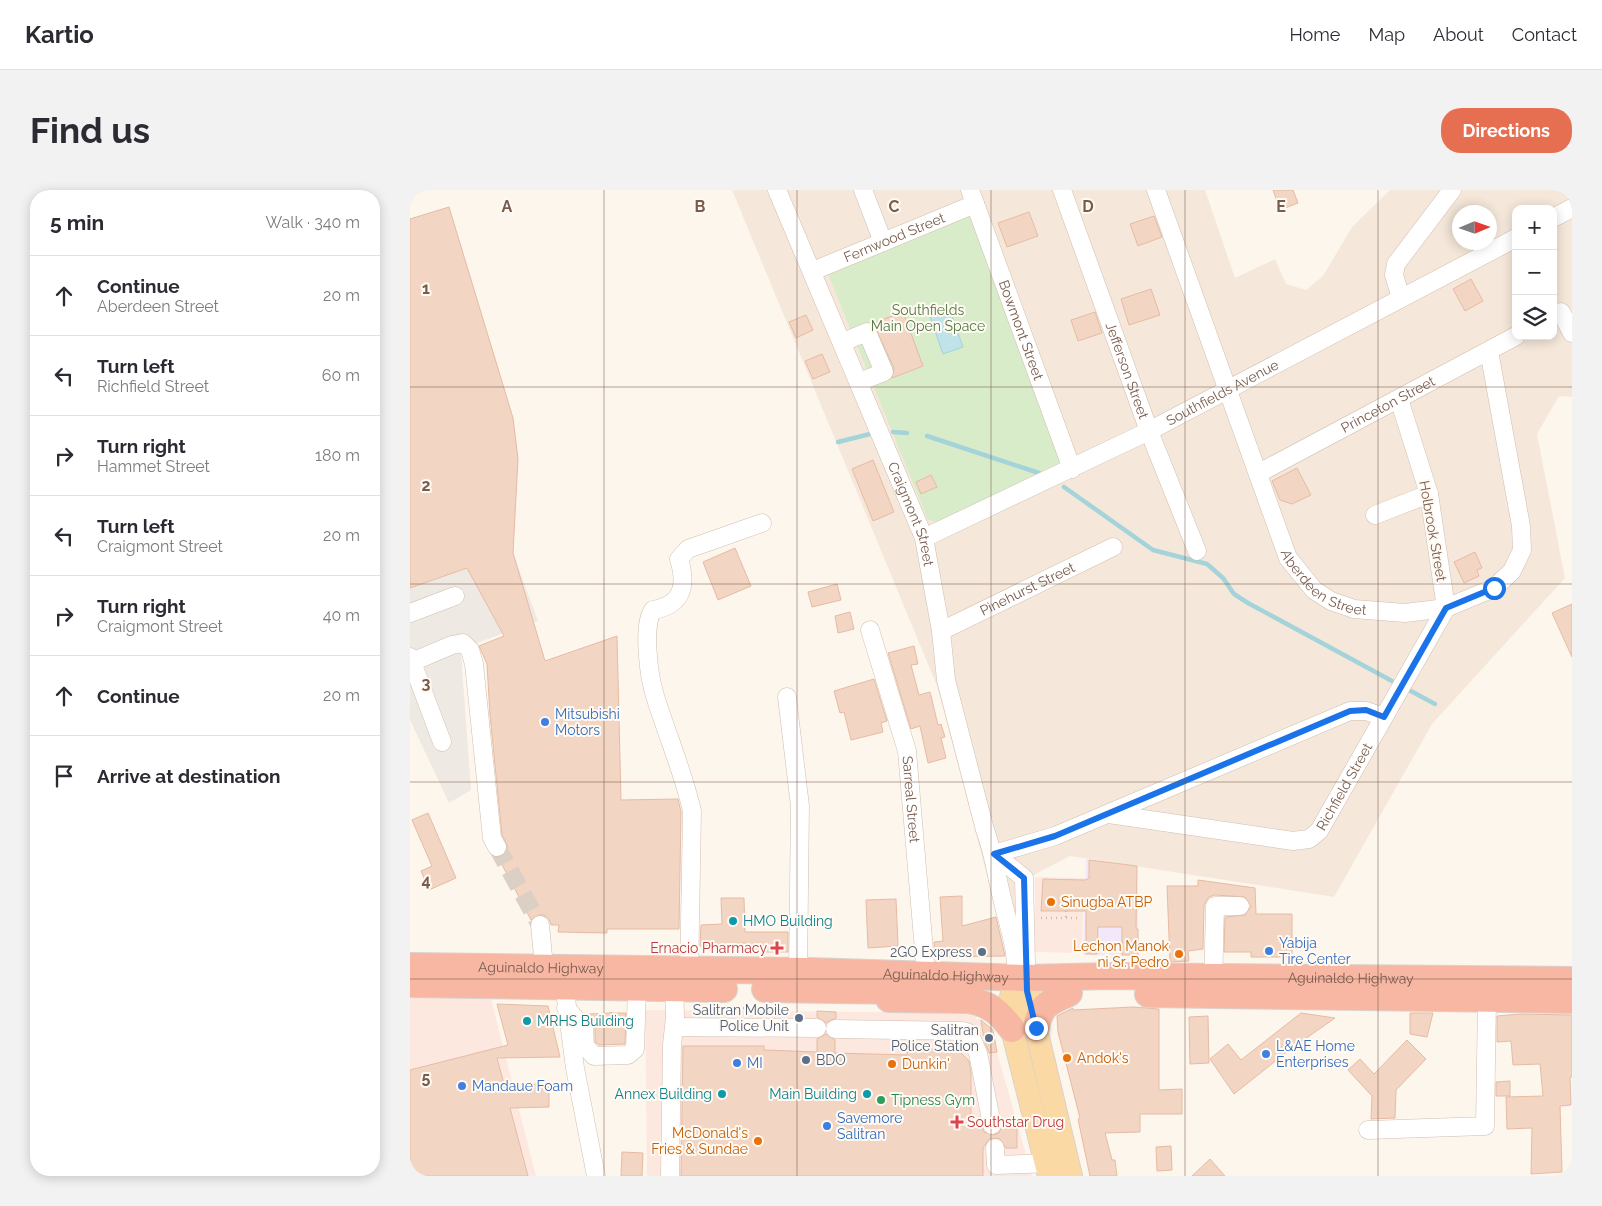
<!DOCTYPE html>
<meta charset="utf-8">
<style>
:root{--surface:#fff;--page:#f2f2f3;--text:#2b2b33;--muted:#7c7c81;--line:#e1e1e2;--accent:#e76f51}
body{margin:0;font-family:Raleway,sans-serif;background:var(--page);color:var(--text)}
.controls{position:absolute;right:15px;top:15px;display:grid;overflow:hidden;border-radius:10px;box-shadow:0 2px 12px #0003}
.controls button{width:45px;height:45px;display:grid;place-items:center;padding:0;border:0;border-bottom:1px solid var(--line);background:var(--surface);color:var(--text);font:25px sans-serif}
.compass{position:absolute;left:1042px;top:15px;width:45px;height:45px;border-radius:50%;background:var(--surface);box-shadow:0 2px 12px #0003;rotate:88deg}
.stop{position:absolute;width:15px;height:15px;margin:-11px;border:4px solid #1a73e8;border-radius:50%;background:#fff}
.stop.end{background:#1a73e8;border-color:#fff;box-shadow:0 1px 5px #0008}
.list{margin:0;padding:0;list-style:none}
h2{display:flex;justify-content:space-between;align-items:center;height:65px;margin:0;padding:0 20px;font-size:21px}
h2 small{font-size:16px;font-weight:400;color:var(--muted)}
.list li{display:grid;grid-template-columns:32px 1fr auto;gap:15px;align-items:center;box-sizing:border-box;height:80px;padding:0 20px;border-top:1px solid var(--line)}
.list b{display:block;font-size:19px;white-space:nowrap}
.list p{margin:0;font-size:16px;white-space:nowrap;color:var(--muted)}
.list em{font-size:16px;font-style:normal;color:var(--muted)}
.icon{flex:none;width:28px;height:28px;fill:none;stroke:currentColor;stroke-width:2;stroke-linecap:round;stroke-linejoin:round}
.map{position:relative;flex:none;width:1162px;height:986px;overflow:hidden;border-radius:20px}
header{display:flex;align-items:center;gap:30px;box-sizing:border-box;height:70px;padding:0 25px;background:var(--surface);border-bottom:1px solid var(--line)}
header strong{font-size:24px}
nav{display:flex;gap:28px;margin-inline-start:auto;font-size:18px}
.intro{display:flex;align-items:center;justify-content:space-between;box-sizing:border-box;height:120px;padding:0 30px}
h1{margin:0;font-size:35px}
.button{padding:12px 22px;border-radius:20px;background:var(--accent);color:#fff;font-size:18px;font-weight:700}
main{display:flex;gap:30px;padding:0 30px}
aside{flex:1;background:var(--surface);border-radius:20px;box-shadow:0 2px 12px #0003}
.map>svg:first-child{display:block}
.residential{fill:#f5e8da;fill-rule:evenodd}
.commercial{fill:#fde8e0}
.industrial{fill:#efe9e4}
.education{fill:#f3e8fa}
.green{fill:#d8ecc9}
.water{fill:#bfe3e8;stroke:#a5d3da}
.lines{fill:none;stroke-linecap:round;stroke-linejoin:round}
.stream{stroke:#a5d3da;stroke-width:4.5}
.building{fill:#f3d5c3;stroke:#e6bba3}
.minor-tunnel{stroke:#dcd0c4;stroke-width:18;stroke-dasharray:18 9;stroke-linecap:butt}
.minor-casing{stroke:#d1beb0;stroke-width:19}
.major-casing{stroke:#dad1cd;stroke-width:24}
.highway-casing{stroke:#dad1cd;stroke-width:28}
.path{stroke:#d9b8a5;stroke-width:2.5;stroke-dasharray:1 4;stroke-linecap:butt}
.minor{stroke:#fff;stroke-width:18}
.major{stroke:#fbd9a5;stroke-width:22}
.highway{stroke:#f7b7a3;stroke-width:26}
.route{stroke:#1a73e8;stroke-width:6}
.grid{fill:none;stroke:#7a5c4d;stroke-width:1;stroke-opacity:0.55}
.shop-dot{fill:#3f7fe0;stroke:#fffaf3;stroke-width:2}
.food-dot{fill:#e8710a;stroke:#fffaf3;stroke-width:2}
.culture-dot{fill:#0f9aa8;stroke:#fffaf3;stroke-width:2}
.health-dot{fill:#e0444e;stroke:#fffaf3;stroke-width:2}
.service-dot{fill:#5c6f8a;stroke:#fffaf3;stroke-width:2}
.leisure-dot{fill:#2e9e5b;stroke:#fffaf3;stroke-width:2}
.labels{text-anchor:middle;stroke-width:4;stroke-linejoin:round;paint-order:stroke}
.street-label{font-size:14px;fill:#7a5c4d;stroke:#fffaf3}
.park-label{font-size:14px;fill:#537a41;stroke:#fffaf3}
.shop-label{font-size:14px;fill:#366cbe;stroke:#fffaf3;text-anchor:start}
.food-label{font-size:14px;fill:#c56008;stroke:#fffaf3;text-anchor:start}
.culture-label{font-size:14px;fill:#0d838f;stroke:#fffaf3;text-anchor:start}
.health-label{font-size:14px;fill:#be3a42;stroke:#fffaf3;text-anchor:end}
.service-label{font-size:14px;fill:#4e5e75;stroke:#fffaf3;text-anchor:end}
.leisure-label{font-size:14px;fill:#27864d;stroke:#fffaf3;text-anchor:start}
.grid-label{font-size:16px;text-anchor:middle;font-weight:bold;fill:#7a5c4d;stroke:#fffaf3;stroke-width:4;stroke-linejoin:round;paint-order:stroke}
</style>
<header>
<strong>Kartio</strong>
<nav><a>Home</a><a>Map</a><a>About</a><a>Contact</a></nav>
</header>
<div class="intro"><h1>Find us</h1><a class="button">Directions</a></div>
<main>
<aside>
<h2>5 min<small>Walk · 340 m</small></h2>
<ul class="list">
<li><svg class="icon" aria-label="ahead" viewBox="0 0 24 24"><path d="M12 20V5M6 11l6-6 6 6"/></svg><div><b>Continue</b><p>Aberdeen Street</p></div><em>20 m</em></li>
<li><svg class="icon" aria-label="left" viewBox="0 0 24 24"><path d="M17 20v-9H6M10 6l-5 5 5 5"/></svg><div><b>Turn left</b><p>Richfield Street</p></div><em>60 m</em></li>
<li><svg class="icon" aria-label="right" viewBox="0 0 24 24"><path d="M7 20v-9h11M14 6l5 5-5 5"/></svg><div><b>Turn right</b><p>Hammet Street</p></div><em>180 m</em></li>
<li><svg class="icon" aria-label="left" viewBox="0 0 24 24"><path d="M17 20v-9H6M10 6l-5 5 5 5"/></svg><div><b>Turn left</b><p>Craigmont Street</p></div><em>20 m</em></li>
<li><svg class="icon" aria-label="right" viewBox="0 0 24 24"><path d="M7 20v-9h11M14 6l5 5-5 5"/></svg><div><b>Turn right</b><p>Craigmont Street</p></div><em>40 m</em></li>
<li><svg class="icon" aria-label="ahead" viewBox="0 0 24 24"><path d="M12 20V5M6 11l6-6 6 6"/></svg><div><b>Continue</b></div><em>20 m</em></li>
<li><svg class="icon" aria-label="arrive" viewBox="0 0 24 24"><path d="M6 21V4h12l-3 4 3 4H6"/></svg><div><b>Arrive at destination</b></div></li>
</ul>
</aside>
<div class="map">
<svg width="1162" height="986" viewBox="0 0 1162 986">
<rect width="100%" height="100%" fill="#fdf6ec"/>
<path class="residential" d="M 322,0 L 795,0 L 825,88 L 865,69 L 876,94 L 896,100 L 913,86 L 942,37 L 980,0 L 1162,0 L 1162,207 L 1149,206 L 1127,244 L 1155,388 L 1022,534 L 924,707 L 660,666 L 622,686 L 597,761 L 527,496 ZM 1106,19 L 1143,19 L 1143,146 L 1106,146 ZM 1050,22 L 1080,22 L 1080,52 L 1050,52 Z"/>
<g class="commercial">
<polygon points="625,687 674,688 672,763 625,762"/>
<polygon points="0,805 80,805 126,986 0,986"/>
<polygon points="235,820 566,823 566,829 571,829 576,863 587,862 622,986 237,986"/>
</g>
<polygon class="industrial" points="39,17 103,228 108,269 103,363 128,431 61,455 51,464 61,600 39,613 0,530 0,29"/>
<polygon class="education" points="676,669 727,676 729,766 673,765"/>
<polygon class="green" points="562,24 651,272 528,332 518,330 418,84"/>
<polygon class="water" points="540,120 553,157 533,164 520,127"/>
<g class="lines">
<g class="stream">
<polyline points="483,242 497,243"/>
<polyline points="517,246 629,283"/>
<polyline points="428,252 460,244"/>
<polyline points="654,297 743,360 797,374 813,388 824,404 838,413 982,491"/>
<polyline points="999,500 1025,514"/>
</g>
</g>
<g class="building">
<polygon points="863,0 883,0 888,13 870,20"/>
<polygon points="39,17 103,228 108,269 103,363 135,471 207,446 211,610 268,609 271,622 269,739 197,739 197,743 148,742 149,735 141,735 139,729 134,725 129,725 121,730 88,667 96,663 98,657 92,645 80,525 77,474 69,456 94,446 57,378 0,398 0,29"/>
<polygon points="619,22 628,46 597,57 588,33"/>
<polygon points="744,26 752,47 728,56 720,34"/>
<polygon points="1061,89 1073,111 1055,121 1043,99"/>
<polygon points="741,99 750,125 719,135 711,109"/>
<polygon points="493,122 513,176 482,188 484,178 463,133"/>
<polygon points="685,122 692,143 668,151 661,130"/>
<polygon points="396,125 403,140 386,148 379,132"/>
<polygon points="412,164 420,182 403,189 395,171"/>
<polygon points="463,270 484,322 463,331 442,279"/>
<polygon points="887,278 901,305 882,314 870,310 862,291"/>
<polygon points="521,285 527,297 511,304 506,292"/>
<polygon points="325,358 341,396 308,410 293,372"/>
<polygon points="1065,362 1072,378 1067,380 1069,386 1054,393 1044,372"/>
<polygon points="427,394 431,410 402,417 398,402"/>
<polygon points="1162,414 1162,467 1142,423"/>
<polygon points="440,422 444,439 428,443 425,426"/>
<polygon points="504,456 508,474 501,475 509,505 520,502 528,535 531,534 535,547 531,548 536,568 518,573 510,536 501,539 478,463"/>
<polygon points="464,489 477,531 471,533 473,542 441,550 434,522 430,523 424,501"/>
<polygon points="18,623 46,688 19,700 11,681 22,676 2,630"/>
<polygon points="679,670 727,676 726,739 728,739 728,765 712,765 712,737 688,737 687,764 676,764 676,721 631,721 633,689 675,690 679,688"/>
<polygon points="788,690 845,698 846,724 882,724 882,767 841,767 841,762 814,762 815,727 835,725 841,716 835,707 805,705 799,707 794,715 793,759 778,761 779,771 760,772 757,696 788,696"/>
<polygon points="552,706 552,736 586,727 595,766 525,767 524,752 533,751 530,707"/>
<polygon points="311,708 334,708 335,742 378,742 378,762 336,762 336,753 290,756 291,735 312,734"/>
<polygon points="486,709 488,756 458,758 456,710"/>
<polygon points="87,814 138,816 150,867 87,868 94,894 139,894 139,917 100,918 118,986 0,986 0,880 98,855"/>
<polygon points="723,817 749,819 749,900 772,899 772,924 730,924 730,942 695,943 702,970 705,970 707,986 680,986 668,929 670,928 648,842 647,826 663,818 663,820"/>
<polygon points="407,821 426,822 426,828 416,833 407,827"/>
<polygon points="201,823 216,823 215,854 189,855 185,852 185,837 179,824"/>
<polygon points="891,823 925,828 878,861 824,904 800,869 818,854 831,870"/>
<polygon points="1000,823 1023,823 1017,847 1000,844"/>
<polygon points="1110,824 1162,825 1162,887 1160,887 1161,915 1150,916 1152,982 1121,984 1122,938 1097,939 1096,907 1133,906 1130,874 1103,875 1101,851 1087,852 1087,826"/>
<polygon points="798,826 799,873 780,874 779,827"/>
<polygon points="571,830 583,840 587,862 579,863 574,850"/>
<polygon points="416,844 425,850 425,863 497,865 497,859 547,859 559,871 561,883 561,935 571,935 574,942 584,945 589,943 592,935 607,935 607,958 596,958 589,948 579,949 573,958 573,986 271,986 273,856 354,856 354,860 407,862 407,849"/>
<polygon points="997,850 1016,869 986,900 985,928 961,929 962,906 938,880 950,869 964,884"/>
<polygon points="1100,891 1100,906 1086,906 1086,892"/>
<polygon points="761,956 762,980 747,981 746,957"/>
<polygon points="212,962 233,963 232,986 211,986"/>
<polygon points="800,969 815,986 782,986"/>
</g>
<g class="lines">
<polyline class="minor-tunnel" points="87,657 130,735"/>
<defs>
<g id="minor">
<path id="s1" d="M 367,0 L 514,348 L 531,441 L 536,490 L 575,640 C 584,663 586,685 592,708 C 598,735 608,760 606,788"/>
<polyline points="453,0 473,52"/>
<path id="s2" d="M 560,0 L 662,279"/>
<path id="s3" d="M 652,0 L 739,241 L 787,361"/>
<path id="s4" d="M 746,0 L 878,368 L 904,400 L 921,411 L 944,419 L 995,423 L 1036,418 L 1084,398 L 1102,381 L 1112,360 L 1111,336 L 1079,161"/>
<polyline points="1143,28 1162,18"/>
<path id="s5" d="M 403,81 L 565,14"/>
<polyline points="991,108 984,85 986,74 1042,0"/>
<polyline points="1151,122 1162,143"/>
<polyline points="433,152 457,142 474,182 449,192"/>
<path id="s6" d="M 849,283 L 1106,146"/>
<polyline points="965,325 1019,304"/>
<path id="s7" d="M 514,348 L 739,241 L 1106,48"/>
<polyline points="0,423 45,406"/>
<path id="s8" d="M 460,440 L 497,561 L 516,784"/>
<path id="s9" d="M 531,441 L 703,357"/>
<polyline points="0,467 32,552"/>
<polyline points="2,472 42,455 53,453 60,460 64,474 82,648 87,657"/>
<polyline points="377,507 390,616 388,781"/>
<path id="s10" d="M 699,624 L 883,651 L 899,649 L 909,641 L 1036,418 L 1019,304 L 989,209"/>
<polyline points="584,664 645,646 940,521 956,521 974,527"/>
<polyline points="584,664 614,688 616,774"/>
<polyline points="130,735 134,777"/>
<polyline points="153,785 165,878 186,986"/>
<path d="M 279,790 L 282,621 C 273,581 257,545 245,506 C 239,487 232,436 243,420 C 273,415 277,395 269,369 L 278,359 L 352,333"/>
<polyline points="803,797 805,716 830,716"/>
<polyline points="156,818 174,838 175,856 184,866 218,865 225,859 227,798"/>
<polyline points="265,837 407,838"/>
<polyline points="425,839 553,841 559,843 568,863 582,935"/>
<polyline points="958,940 1075,936 1077,809"/>
<polyline points="585,958 586,975 648,973"/>
<polyline points="260,986 262,855 265,827 264,788"/>
</g>
<g id="major">
<polyline points="606,788 600,811 602,839 639,986"/>
<polyline points="616,788 617,801 661,986"/>
</g>
<g id="highway">
<path id="s11" d="M 0,776 L 399,781 L 616,788 L 700,786 L 1162,790"/>
<polyline points="0,794 314,799"/>
<polyline points="355,799 499,801"/>
<polyline points="738,804 1162,810"/>
<path d="M 479,809 L 559,810 C 580,814 589,822 602,839"/>
<path d="M 626,838 C 631,814 638,813 659,803"/>
</g>
</defs>
<use href="#minor" class="minor-casing"/>
<use href="#major" class="major-casing"/>
<use href="#highway" class="highway-casing"/>
<g class="path">
<polyline points="656,716 656,727"/>
<polyline points="631,728 669,728"/>
<polyline points="323,818 346,818"/>
<polyline points="201,823 201,818"/>
</g>
<use href="#minor" class="minor"/>
<use href="#major" class="major"/>
<use href="#highway" class="highway"/>
</g>
<g class="lines">
<polyline class="route" points="626,838 617,801 614,688 584,664 645,646 940,521 956,520 974,527 1036,418 1084,398"/>
</g>
<path class="grid" d="M 194,0 L 194,986M 387,0 L 387,986M 581,0 L 581,986M 775,0 L 775,986M 968,0 L 968,986M 0,197 L 1162,197M 0,394 L 1162,394M 0,592 L 1162,592M 0,789 L 1162,789"/>
<g class="shop-dot">
<circle cx="135" cy="532" r="5"/>
<circle cx="859" cy="761" r="5"/>
<circle cx="856" cy="864" r="5"/>
<circle cx="327" cy="873" r="5"/>
<circle cx="52" cy="896" r="5"/>
<circle cx="417" cy="936" r="5"/>
</g>
<g class="food-dot">
<circle cx="641" cy="712" r="5"/>
<circle cx="769" cy="764" r="5"/>
<circle cx="657" cy="868" r="5"/>
<circle cx="482" cy="874" r="5"/>
<circle cx="348" cy="951" r="5"/>
</g>
<g class="culture-dot">
<circle cx="323" cy="731" r="5"/>
<circle cx="117" cy="831" r="5"/>
<circle cx="312" cy="904" r="5"/>
<circle cx="457" cy="904" r="5"/>
</g>
<g class="health-dot">
<path d="M364.5 750.5h5v5h5v5h-5v5h-5v-5h-5v-5h5z"/>
<path d="M544.5 924.5h5v5h5v5h-5v5h-5v-5h-5v-5h5z"/>
</g>
<g class="service-dot">
<circle cx="572" cy="762" r="5"/>
<circle cx="389" cy="828" r="5"/>
<circle cx="579" cy="848" r="5"/>
<circle cx="396" cy="870" r="5"/>
</g>
<circle class="leisure-dot" cx="471" cy="910" r="5"/>
<g class="labels">
<g class="street-label">
<text dy="5" stroke="none"><textPath href="#s5" startOffset="88">Fernwood Street</textPath></text>
<text dy="5" stroke="none"><textPath href="#s2" startOffset="149">Bowmont Street</textPath></text>
<text dy="5" stroke="none"><textPath href="#s3" startOffset="192">Jefferson Street</textPath></text>
<text dy="5" stroke="none"><textPath href="#s7" startOffset="332">Southfields Avenue</textPath></text>
<text dy="5" stroke="none"><textPath href="#s6" startOffset="146">Princeton Street</textPath></text>
<text dy="5" stroke="none"><textPath href="#s1" startOffset="351">Craigmont Street</textPath></text>
<text transform="translate(1023 341) rotate(80)" y="5">Holbrook Street</text>
<text dy="5" stroke="none"><textPath href="#s4" startOffset="436">Aberdeen Street</textPath></text>
<text dy="5" stroke="none"><textPath href="#s9" startOffset="96">Pinehurst Street</textPath></text>
<text dy="5" stroke="none"><textPath href="#s10" startOffset="266">Richfield Street</textPath></text>
<text dy="5" stroke="none"><textPath href="#s8" startOffset="175">Sarreal Street</textPath></text>
<text dy="5" stroke="none"><textPath href="#s11" startOffset="131">Aguinaldo Highway</textPath></text>
<text dy="5" stroke="none"><textPath href="#s11" startOffset="536">Aguinaldo Highway</textPath></text>
<text dy="5" stroke="none"><textPath href="#s11" startOffset="941">Aguinaldo Highway</textPath></text>
</g>
<g class="park-label">
<text x="518" y="125">Southfields<tspan x="518" dy="16">Main Open Space</tspan></text>
</g>
<g class="shop-label">
<text x="145" y="529">Mitsubishi<tspan x="145" dy="16">Motors</tspan></text>
<text x="869" y="758">Yabija<tspan x="869" dy="16">Tire Center</tspan></text>
<text x="866" y="861">L&amp;AE Home<tspan x="866" dy="16">Enterprises</tspan></text>
<text x="337" y="878">MI</text>
<text x="62" y="901">Mandaue Foam</text>
<text x="427" y="933">Savemore<tspan x="427" dy="16">Salitran</tspan></text>
</g>
<g class="food-label">
<text x="651" y="717">Sinugba ATBP</text>
<text x="759" y="761" text-anchor="end">Lechon Manok<tspan x="759" dy="16">ni Sr. Pedro</tspan></text>
<text x="667" y="873">Andok's</text>
<text x="492" y="879">Dunkin'</text>
<text x="338" y="948" text-anchor="end">McDonald's<tspan x="338" dy="16">Fries &amp; Sundae</tspan></text>
</g>
<g class="culture-label">
<text x="333" y="736">HMO Building</text>
<text x="127" y="836">MRHS Building</text>
<text x="302" y="909" text-anchor="end">Annex Building</text>
<text x="447" y="909" text-anchor="end">Main Building</text>
</g>
<g class="health-label">
<text x="357" y="763">Ernacio Pharmacy</text>
<text x="557" y="937" text-anchor="start">Southstar Drug</text>
</g>
<g class="service-label">
<text x="562" y="767">2GO Express</text>
<text x="379" y="825">Salitran Mobile<tspan x="379" dy="16">Police Unit</tspan></text>
<text x="569" y="845">Salitran<tspan x="569" dy="16">Police Station</tspan></text>
<text x="406" y="875" text-anchor="start">BDO</text>
</g>
<g class="leisure-label">
<text x="481" y="915">Tipness Gym</text>
</g>
</g>
<g class="grid-label">
<text x="97" y="22">A</text>
<text x="290" y="22">B</text>
<text x="484" y="22">C</text>
<text x="678" y="22">D</text>
<text x="871" y="22">E</text>
<text x="16" y="104">1</text>
<text x="16" y="301">2</text>
<text x="16" y="499">3</text>
<text x="16" y="696">4</text>
<text x="16" y="893">5</text>
</g>
</svg>
<div class="controls">
<button>+</button>
<button>−</button>
<button><svg class="icon" aria-label="layers" viewBox="0 0 24 24"><path d="M12 4l9 5-9 5-9-5zM3 14l9 5 9-5"/></svg></button>
</div>
<svg class="compass" viewBox="-18 -18 36 36"><path d="M0-13l5 13h-10z" fill="#e53935"/><path d="M0 13l5-13h-10z" fill="#7c7c81"/></svg>
<div class="stop" style="left:1084px;top:398px"></div>
<div class="stop end" style="left:626px;top:838px"></div>
</div>
</main>
